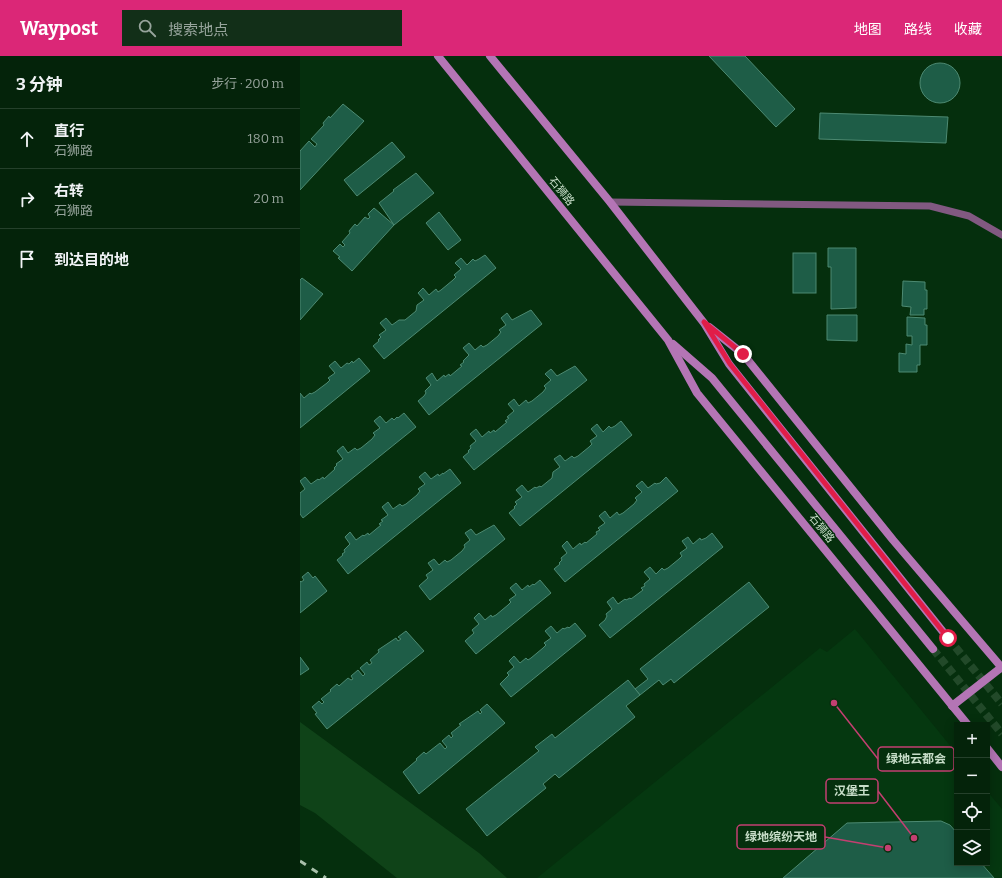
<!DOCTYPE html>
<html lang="zh">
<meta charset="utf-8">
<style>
:root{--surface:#04230a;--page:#122f18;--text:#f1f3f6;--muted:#97a49c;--line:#25402b;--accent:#db2777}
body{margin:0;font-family:Bitter,"Noto Sans SC",serif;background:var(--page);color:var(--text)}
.controls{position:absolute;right:12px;bottom:12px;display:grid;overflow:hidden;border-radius:0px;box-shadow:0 2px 10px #0003}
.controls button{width:36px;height:36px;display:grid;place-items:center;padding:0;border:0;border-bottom:1px solid var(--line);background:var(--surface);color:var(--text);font:20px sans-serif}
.stop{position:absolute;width:12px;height:12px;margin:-9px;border:3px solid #e11d48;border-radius:50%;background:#fff}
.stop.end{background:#e11d48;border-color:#fff;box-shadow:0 1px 4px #0008}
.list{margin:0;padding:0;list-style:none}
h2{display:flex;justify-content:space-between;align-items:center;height:52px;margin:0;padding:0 16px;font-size:17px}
h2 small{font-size:13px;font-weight:400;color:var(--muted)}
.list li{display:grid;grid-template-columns:26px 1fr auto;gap:12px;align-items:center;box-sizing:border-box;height:60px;padding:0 16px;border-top:1px solid var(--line)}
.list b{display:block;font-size:15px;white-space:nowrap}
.list p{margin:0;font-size:13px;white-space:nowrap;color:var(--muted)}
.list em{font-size:13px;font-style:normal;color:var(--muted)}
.icon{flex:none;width:22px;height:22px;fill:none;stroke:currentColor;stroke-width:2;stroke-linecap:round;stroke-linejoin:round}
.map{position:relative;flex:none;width:702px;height:822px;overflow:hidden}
header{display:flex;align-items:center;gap:24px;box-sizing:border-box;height:56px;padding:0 20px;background:var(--accent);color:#fff}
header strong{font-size:19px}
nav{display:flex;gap:22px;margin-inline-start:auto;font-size:14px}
.search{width:280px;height:36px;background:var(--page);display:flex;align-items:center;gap:10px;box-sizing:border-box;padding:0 14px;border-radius:0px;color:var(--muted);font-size:15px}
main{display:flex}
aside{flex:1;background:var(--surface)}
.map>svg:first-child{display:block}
.built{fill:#053810}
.green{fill:#0f4318}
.building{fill:#1e5d47;stroke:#4d8a72}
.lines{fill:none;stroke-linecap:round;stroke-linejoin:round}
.secondary-tunnel{stroke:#224929;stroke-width:8;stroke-dasharray:8 4;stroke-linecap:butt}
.lane{stroke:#815981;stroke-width:7}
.secondary{stroke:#b475b5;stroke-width:8}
.rail{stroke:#a9c2ab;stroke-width:3;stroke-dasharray:7 7;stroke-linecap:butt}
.route{stroke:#e11d48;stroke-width:5}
.labels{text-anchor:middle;stroke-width:3;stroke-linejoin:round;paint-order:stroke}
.street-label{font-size:11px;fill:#c7ddc8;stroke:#052f0d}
.leader{fill:none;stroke:#c33f71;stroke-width:1.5}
.callout-dot{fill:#c33f71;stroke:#052f0d;stroke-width:1.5}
.callout{fill:#052f0d;stroke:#c33f71;stroke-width:1.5}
.callout-label{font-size:12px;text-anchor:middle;font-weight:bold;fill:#c7ddc8}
</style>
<header>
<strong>Waypost</strong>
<div class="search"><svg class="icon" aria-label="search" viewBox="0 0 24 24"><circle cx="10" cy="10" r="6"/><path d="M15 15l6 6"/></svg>搜索地点</div>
<nav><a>地图</a><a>路线</a><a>收藏</a></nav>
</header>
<main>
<aside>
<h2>3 分钟<small>步行 · 200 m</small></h2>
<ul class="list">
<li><svg class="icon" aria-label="ahead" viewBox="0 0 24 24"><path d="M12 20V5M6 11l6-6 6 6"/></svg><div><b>直行</b><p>石狮路</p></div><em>180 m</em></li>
<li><svg class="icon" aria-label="right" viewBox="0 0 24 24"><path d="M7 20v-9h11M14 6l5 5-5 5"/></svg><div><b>右转</b><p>石狮路</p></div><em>20 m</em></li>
<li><svg class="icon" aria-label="arrive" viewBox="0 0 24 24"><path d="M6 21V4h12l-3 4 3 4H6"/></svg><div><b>到达目的地</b></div></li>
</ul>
</aside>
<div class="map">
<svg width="702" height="822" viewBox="0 0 702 822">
<rect width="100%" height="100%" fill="#052f0d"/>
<polygon class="built" points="555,573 657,698 657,807 687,807 687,735 702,753 702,822 237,822 520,592 527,596"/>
<polygon class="green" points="0,666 179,797 207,822 97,822 15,757 0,749"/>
<g class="building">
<polygon points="409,0 445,0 495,53 476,71"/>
<circle cx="640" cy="27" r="20"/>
<polygon points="43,48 64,65 0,134 0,95 9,85 15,91 17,88 11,83 24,69 23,67 29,60 30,62"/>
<polygon points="520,57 648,61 646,87 519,83"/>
<polygon points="92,86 105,101 57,140 44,124"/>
<polygon points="116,117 134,137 94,169 79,147 94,135 93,134"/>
<polygon points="74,152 94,169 52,215 38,202 40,201 33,195 40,188 43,191 45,189 42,186 50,177 49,175 55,168 57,170 65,161 68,163 70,161 68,158"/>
<polygon points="139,156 161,184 148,194 126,167"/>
<polygon points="528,192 556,192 556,252 531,253 531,211 528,211"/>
<rect x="493" y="197" width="23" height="40"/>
<polygon points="185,199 196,212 84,303 73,290 79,285 78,284 81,281 79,279 86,274 80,267 86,262 92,269 99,264 105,264 116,255 117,249 124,244 118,237 123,232 129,239 136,233 138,236 141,234 153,224 156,221 154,219 161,213 155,207 161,202 167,209 173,203 175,205 179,203"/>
<polygon points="2,222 23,238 0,264 0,224"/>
<polygon points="603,225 625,226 625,234 627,234 627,253 624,253 624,259 610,259 611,251 602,250"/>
<polygon points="231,254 242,268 129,359 118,345 124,340 126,337 125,335 131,329 126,322 132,317 137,325 144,319 145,321 149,318 150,320 162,310 160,309 164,306 163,305 169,299 163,292 169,287 175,294 181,289 183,291 187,289 198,280 201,276 199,274 206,269 201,262 207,257 212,264"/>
<polygon points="527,259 557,259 557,285 527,284"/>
<polygon points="607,261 625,262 625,269 627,269 627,289 620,289 620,309 617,309 617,316 599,316 599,297 606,298 606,288 612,289 612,280 607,280"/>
<polygon points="59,302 70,315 0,372 0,337 4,342 10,337 11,338 15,336 27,327 30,324 28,322 35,317 29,310 35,305 41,312 47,307 49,308 52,305 53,307"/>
<polygon points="275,310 287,324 174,414 163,401 169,396 168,395 171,392 170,390 176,385 170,378 176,373 182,381 189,375 190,377 194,374 195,376 207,366 205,365 209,362 207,361 214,355 208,348 214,343 219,350 226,344 228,347 232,345 243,336 246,332 244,330 251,324 245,318 251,313 257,320"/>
<polygon points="104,357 116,371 3,462 0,458 0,437 5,433 0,425 5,421 11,428 18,423 19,424 23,421 24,423 35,413 34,412 37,409 36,408 43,403 37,395 43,390 48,397 55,392 57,394 61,392 72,383 75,379 73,377 80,372 74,365 80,360 86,367 92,362 94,364 97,361 98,362"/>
<polygon points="321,365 332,379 220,470 209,457 215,452 214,451 217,448 215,446 222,441 216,434 222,429 228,436 235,431 236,432 240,430 241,431 252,422 253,416 260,411 254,403 260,399 265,405 272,400 274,402 278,400 289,391 292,388 290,385 297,380 291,373 297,368 303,376 309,370 311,372 315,370"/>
<polygon points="150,413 161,427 48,518 37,504 43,499 42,498 45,496 44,494 50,488 45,481 50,476 56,484 63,479 64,480 68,477 69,479 81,469 79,468 83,465 81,464 88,459 82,451 88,446 93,453 100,448 102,450 106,448 117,439 120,435 118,433 125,428 119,421 125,416 131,423 138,418 139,420 143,417 143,418"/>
<polygon points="366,421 378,435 265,526 254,513 260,508 259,507 262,504 261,502 267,497 262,490 267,485 273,493 280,487 281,489 285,486 286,487 297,478 296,476 300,474 298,472 305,467 299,460 305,455 310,462 317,456 319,459 323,457 334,448 337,444 335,442 342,436 336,430 342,425 348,432 355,427 356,428 360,427"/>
<polygon points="194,469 205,483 130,544 119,530 128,522 126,519 133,514 128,507 134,503 139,509 145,504 147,506 151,504 162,495 165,491 164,489 170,484 165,477 171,473 176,479"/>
<polygon points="412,477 423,491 310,582 299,569 305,564 307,560 306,558 312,553 307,546 313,541 318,548 325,543 326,544 330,542 331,543 343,534 341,532 345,530 344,528 350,523 344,516 350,511 356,518 362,512 364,514 368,512 379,503 382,500 380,497 387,492 382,485 388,481 393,488 400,482 401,484 406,482"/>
<polygon points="8,516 13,522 15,520 27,535 0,557 0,525 1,526 4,524 2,521"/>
<polygon points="240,524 251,537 176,598 165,585 174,577 172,574 179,568 174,562 179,557 185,564 191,559 192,561 196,559 208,549 211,546 209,544 216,539 210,532 216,527 222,534 228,529 229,531 233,528 234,529"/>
<polygon points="449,526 469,551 374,627 371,623 363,629 359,624 340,639 335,633 348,623 340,613"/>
<polygon points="275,567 286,580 211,641 200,628 209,619 207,617 214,611 209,605 214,600 220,607 226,602 228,604 231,602 243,592 246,589 244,587 251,582 245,575 251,570 257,577 263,572 264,573 268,571 269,572"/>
<polygon points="106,575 124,595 27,673 15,658 17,657 12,651 19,645 22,648 24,646 21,643 31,635 30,634 37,628 39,630 48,622 51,624 53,623 51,620 58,614 63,620 65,618 60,612 67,606 69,609 72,607 70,604 79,596 78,594 96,582 98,585 101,583 98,581"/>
<polygon points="0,601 9,613 0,619"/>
<polygon points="328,624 340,639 326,650 335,661 259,722 255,718 243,728 246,732 187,780 166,753 239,695 235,691 252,678 255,682"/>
<polygon points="187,648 205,667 119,738 103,716 117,704 116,703 124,696 126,698 140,687 145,693 147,691 142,685 149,679 151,682 153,680 151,677 161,669 159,668 178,655 180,658 182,656 180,654"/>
<polygon points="641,765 650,769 657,777 657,807 681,807 694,822 483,822 547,767"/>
</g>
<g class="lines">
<g class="secondary-tunnel">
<polyline points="648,582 702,648"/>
<polyline points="633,593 702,678"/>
</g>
<polyline class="lane" points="310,146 630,150 669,160 702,179"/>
<g class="secondary">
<polyline points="138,0 368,284 397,337 668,669"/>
<polyline points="190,0 310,146 404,267 429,308 648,582"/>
<polyline points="409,271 443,298 593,484 702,612"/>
<polyline points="373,288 412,322 633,593"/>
<polyline points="652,650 702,611"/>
<polyline points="687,692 702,711"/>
</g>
<polyline class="rail" points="0,805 26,822"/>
</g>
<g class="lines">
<polyline class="route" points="443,298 404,266 430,308 648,582"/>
</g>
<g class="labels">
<g class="street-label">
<text transform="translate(262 135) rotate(51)" y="4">石狮路</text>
<text transform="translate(522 472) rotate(51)" y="4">石狮路</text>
</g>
</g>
<path class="leader" d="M534 647L578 703M614 782L578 735M588 792L525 781"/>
<g class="callout-dot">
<circle cx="534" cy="647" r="4"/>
<circle cx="614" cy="782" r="4"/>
<circle cx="588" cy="792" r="4"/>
</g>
<g class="callout">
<rect x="578" y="691" width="76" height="24" rx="4"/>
<rect x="526" y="723" width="52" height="24" rx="4"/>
<rect x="437" y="769" width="88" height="24" rx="4"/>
</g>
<g class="callout-label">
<text x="616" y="707">绿地云都会</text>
<text x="552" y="739">汉堡王</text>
<text x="481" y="785">绿地缤纷天地</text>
</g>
</svg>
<div class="controls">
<button>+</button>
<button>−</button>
<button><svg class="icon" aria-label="locate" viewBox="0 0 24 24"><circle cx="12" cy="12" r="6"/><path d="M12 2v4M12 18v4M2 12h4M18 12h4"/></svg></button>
<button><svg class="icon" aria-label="layers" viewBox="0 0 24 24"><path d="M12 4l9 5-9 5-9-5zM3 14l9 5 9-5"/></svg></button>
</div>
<div class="stop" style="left:648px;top:582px"></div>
<div class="stop end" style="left:443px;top:298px"></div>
</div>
</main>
